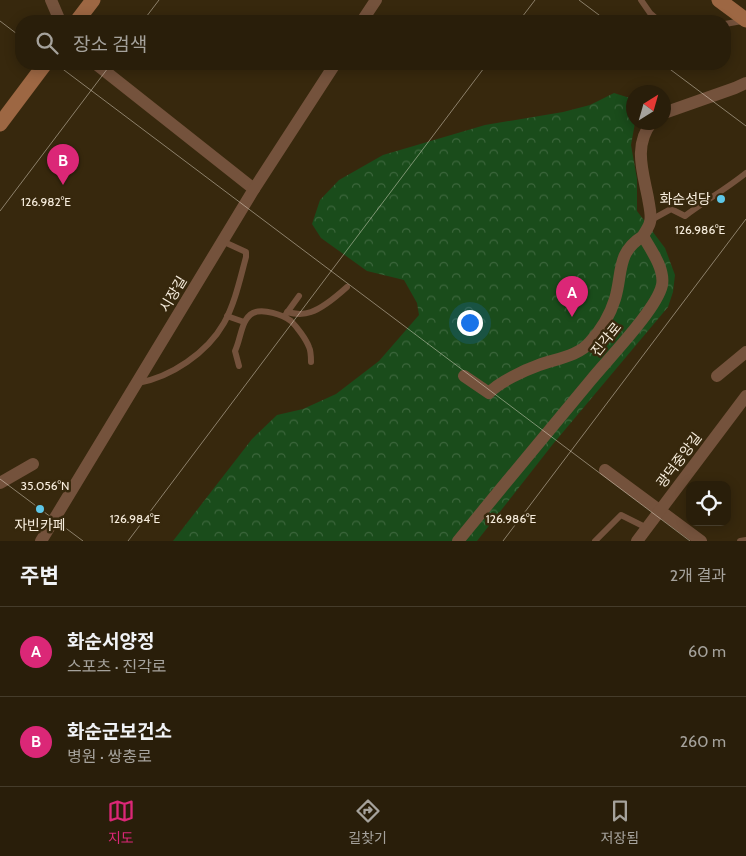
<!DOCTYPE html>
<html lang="ko">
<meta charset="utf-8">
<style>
:root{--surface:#291e0a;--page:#312713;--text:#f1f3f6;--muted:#a5a29c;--line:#453c2b;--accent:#db2777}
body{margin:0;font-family:Cabin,"Noto Sans KR",sans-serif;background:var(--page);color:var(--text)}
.controls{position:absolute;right:15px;bottom:15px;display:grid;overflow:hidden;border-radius:10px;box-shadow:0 2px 12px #0003}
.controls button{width:45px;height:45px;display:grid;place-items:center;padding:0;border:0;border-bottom:1px solid var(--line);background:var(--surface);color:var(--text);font:25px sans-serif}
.compass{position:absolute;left:626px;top:85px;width:45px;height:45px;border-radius:50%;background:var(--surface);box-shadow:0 2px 12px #0003;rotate:37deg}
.you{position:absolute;left:469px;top:322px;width:18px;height:18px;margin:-12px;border:4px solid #fff;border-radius:50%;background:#1a73e8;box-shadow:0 0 0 8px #1a73e833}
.badge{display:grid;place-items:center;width:32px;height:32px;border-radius:50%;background:var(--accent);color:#fff;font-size:16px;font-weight:700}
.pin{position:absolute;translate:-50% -41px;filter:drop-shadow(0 1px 2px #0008)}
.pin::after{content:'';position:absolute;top:26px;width:18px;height:15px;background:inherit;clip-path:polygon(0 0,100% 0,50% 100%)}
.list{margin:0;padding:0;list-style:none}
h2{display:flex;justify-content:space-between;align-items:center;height:65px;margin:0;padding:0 20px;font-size:21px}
h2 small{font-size:16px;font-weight:400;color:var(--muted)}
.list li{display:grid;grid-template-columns:32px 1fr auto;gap:15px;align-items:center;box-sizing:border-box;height:90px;padding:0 20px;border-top:1px solid var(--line)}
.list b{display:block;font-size:19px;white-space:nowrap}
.list p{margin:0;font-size:16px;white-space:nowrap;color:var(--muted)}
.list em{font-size:16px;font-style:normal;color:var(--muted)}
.icon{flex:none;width:28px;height:28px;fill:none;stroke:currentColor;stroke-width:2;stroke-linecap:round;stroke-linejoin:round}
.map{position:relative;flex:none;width:746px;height:541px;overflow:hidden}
.search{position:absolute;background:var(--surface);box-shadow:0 2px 12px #0003;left:15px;right:15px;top:15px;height:55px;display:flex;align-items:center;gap:12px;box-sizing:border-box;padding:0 18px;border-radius:20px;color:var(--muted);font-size:19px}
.sheet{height:245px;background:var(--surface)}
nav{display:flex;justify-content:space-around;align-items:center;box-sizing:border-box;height:70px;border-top:1px solid var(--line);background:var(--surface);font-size:14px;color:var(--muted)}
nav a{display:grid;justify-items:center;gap:2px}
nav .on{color:var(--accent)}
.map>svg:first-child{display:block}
.park{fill:url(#park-crowns)}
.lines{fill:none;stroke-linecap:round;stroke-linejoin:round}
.lane{stroke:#74523c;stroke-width:6}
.street{stroke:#74523c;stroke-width:12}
.secondary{stroke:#9d6743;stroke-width:15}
.ticks{fill:none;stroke:#f7eddd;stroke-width:1;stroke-opacity:0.45}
.poi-dot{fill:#5dc7e8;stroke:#37280d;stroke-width:2}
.labels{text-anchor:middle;stroke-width:5;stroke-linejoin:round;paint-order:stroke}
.poi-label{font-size:14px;fill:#f7eddd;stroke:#37280d;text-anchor:end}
.street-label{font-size:14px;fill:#f7eddd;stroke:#37280d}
.ticks-label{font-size:12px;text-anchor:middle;fill:#f7eddd;stroke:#37280d;stroke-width:5;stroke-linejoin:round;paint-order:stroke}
</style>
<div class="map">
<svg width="746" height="541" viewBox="0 0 746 541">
<defs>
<pattern id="park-crowns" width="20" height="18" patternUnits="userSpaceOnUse" patternTransform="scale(1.25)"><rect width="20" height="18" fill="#1a4c1b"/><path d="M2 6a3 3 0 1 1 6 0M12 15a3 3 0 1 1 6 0" fill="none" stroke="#3c663c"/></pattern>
</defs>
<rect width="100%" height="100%" fill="#37280d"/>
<polygon class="park" points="614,93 633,99 634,122 635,123 631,145 637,179 637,211 665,248 675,275 673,292 668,307 553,444 477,541 173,541 252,439 277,415 303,409 336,394 379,361 419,315 417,303 404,280 367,271 321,238 312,224 320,200 339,180 383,155 485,125 563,112 590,105"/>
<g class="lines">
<g class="lane">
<polyline points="641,0 650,13 659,21"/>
<polyline points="725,24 742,21"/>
<path d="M 651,220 L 671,209 L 685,216 C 705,201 726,189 746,173"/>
<path d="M 287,312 C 294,314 303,315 311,312 C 323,308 337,296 347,287"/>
<polyline points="286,314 299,296"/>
<polyline points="227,316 244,322"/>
<path d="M 239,366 L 235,351 C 241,339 241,319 253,313 C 263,308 283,315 291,321 C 297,327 306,339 309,347 C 311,351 311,357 311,362"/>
<path d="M 138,383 C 171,377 207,353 224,323 C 235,303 240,279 246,257 L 246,252 L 222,241"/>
<polyline points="595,541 621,515 647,528"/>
<polyline points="740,541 746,540"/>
</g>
<g class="street">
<polyline points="51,0 60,21"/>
<polyline points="362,21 376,0"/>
<polyline points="96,64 254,189"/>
<polyline points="664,113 735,88 746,83"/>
<path d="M 464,376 L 489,393 C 499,382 525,370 539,365 C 555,359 579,356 590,342 C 601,330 610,315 615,299 C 623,272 616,253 643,236"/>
<polyline points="717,376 746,352"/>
<polyline points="605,470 701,541"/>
<polyline points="0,483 33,464"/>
<polyline points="41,541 254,189 335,64"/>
<path d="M 458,541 C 502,487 547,433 591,380 C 608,359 657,309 662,285 C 665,269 651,250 643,236 C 645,232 649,227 650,222 C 652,215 649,205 648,198 C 643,172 633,145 652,122"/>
<polyline points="637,541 746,396"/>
</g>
<g class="secondary">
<polyline points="719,0 746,20"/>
<polyline points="77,21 93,0"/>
<polyline points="0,124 45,64"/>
</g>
</g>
<path class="ticks" d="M 579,0 L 607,21M 0,21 L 21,37M 143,21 L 159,0M 519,21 L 535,0M 56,64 L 690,541M 663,64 L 746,126M 0,211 L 111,64M 0,479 L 83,541M 128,541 L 487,64M 503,541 L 746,219"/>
<g class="poi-dot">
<circle cx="721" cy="199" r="5"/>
<circle cx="40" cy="509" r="5"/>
</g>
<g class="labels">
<g class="poi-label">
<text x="711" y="204">화순성당</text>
<text x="40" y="530" text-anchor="middle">자빈카페</text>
</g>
<g class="street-label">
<text transform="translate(173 294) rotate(-59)" y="5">시장길</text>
<text transform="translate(606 339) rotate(-51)" y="5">진각로</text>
<text transform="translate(679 460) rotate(-53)" y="5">광덕중앙길</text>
</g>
</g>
<g class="ticks-label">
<text x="46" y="206">126.982°E</text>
<text x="700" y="234">126.986°E</text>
<text x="45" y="490">35.056°N</text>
<text x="135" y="523">126.984°E</text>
<text x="511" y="523">126.986°E</text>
</g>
</svg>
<div class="controls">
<button><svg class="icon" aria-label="locate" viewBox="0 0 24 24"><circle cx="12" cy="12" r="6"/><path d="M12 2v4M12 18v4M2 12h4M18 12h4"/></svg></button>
</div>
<svg class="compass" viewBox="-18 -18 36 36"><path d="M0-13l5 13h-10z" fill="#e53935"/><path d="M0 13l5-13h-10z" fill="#a5a29c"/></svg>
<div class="you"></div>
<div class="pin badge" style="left:572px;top:317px">A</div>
<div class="pin badge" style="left:63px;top:185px">B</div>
<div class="search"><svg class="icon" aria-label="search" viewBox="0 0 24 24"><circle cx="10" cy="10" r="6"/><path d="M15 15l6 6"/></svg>장소 검색</div>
</div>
<section class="sheet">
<h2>주변<small>2개 결과</small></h2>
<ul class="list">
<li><span class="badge">A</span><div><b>화순서양정</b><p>스포츠 · 진각로</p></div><em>60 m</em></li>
<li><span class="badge">B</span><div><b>화순군보건소</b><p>병원 · 쌍충로</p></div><em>260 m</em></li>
</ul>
</section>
<nav>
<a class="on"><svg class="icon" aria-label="map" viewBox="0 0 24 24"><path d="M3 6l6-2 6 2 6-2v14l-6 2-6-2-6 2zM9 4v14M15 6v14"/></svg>지도</a>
<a><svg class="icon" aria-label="directions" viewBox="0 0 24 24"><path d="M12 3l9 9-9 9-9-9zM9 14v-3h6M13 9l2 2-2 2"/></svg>길찾기</a>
<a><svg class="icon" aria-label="saved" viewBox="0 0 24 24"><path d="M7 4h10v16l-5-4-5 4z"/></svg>저장됨</a>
</nav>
